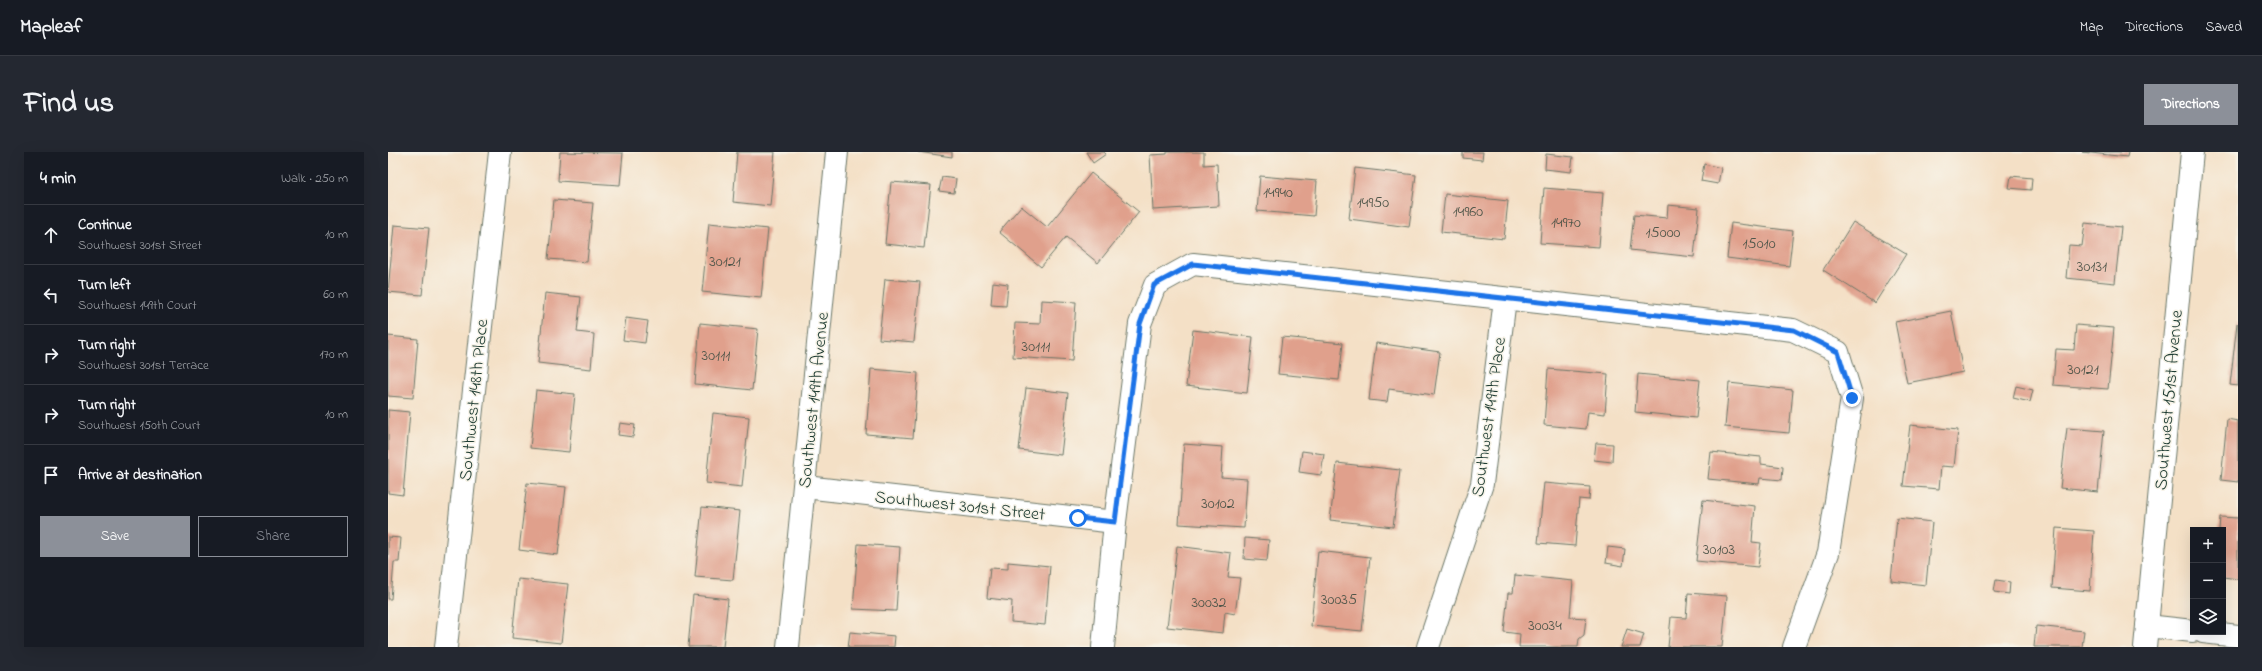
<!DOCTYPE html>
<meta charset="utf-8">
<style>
:root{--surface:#171b24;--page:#242831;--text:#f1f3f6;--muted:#9ea1a6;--line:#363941;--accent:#8c9099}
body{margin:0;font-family:"Indie Flower",sans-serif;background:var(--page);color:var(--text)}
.controls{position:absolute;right:12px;bottom:12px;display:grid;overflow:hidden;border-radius:0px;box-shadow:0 4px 16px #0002}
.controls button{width:36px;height:36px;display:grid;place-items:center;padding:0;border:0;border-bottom:1px solid var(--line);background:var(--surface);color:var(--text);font:20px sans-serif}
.stop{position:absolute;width:12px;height:12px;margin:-9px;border:3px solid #1a73e8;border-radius:50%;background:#fff}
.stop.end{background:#1a73e8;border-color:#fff;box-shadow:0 1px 4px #0008}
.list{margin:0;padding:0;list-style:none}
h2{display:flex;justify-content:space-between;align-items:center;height:52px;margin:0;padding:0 16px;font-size:17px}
h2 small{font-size:13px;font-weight:400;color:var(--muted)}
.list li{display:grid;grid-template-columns:26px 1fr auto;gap:12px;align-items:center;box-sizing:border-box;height:60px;padding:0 16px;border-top:1px solid var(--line)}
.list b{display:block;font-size:15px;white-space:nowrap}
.list p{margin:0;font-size:13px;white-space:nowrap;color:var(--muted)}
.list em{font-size:13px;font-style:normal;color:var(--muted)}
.actions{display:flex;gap:8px;padding:12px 16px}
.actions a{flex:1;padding:9px 0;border:1px solid var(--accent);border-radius:0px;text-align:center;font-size:14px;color:var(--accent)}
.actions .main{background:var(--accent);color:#fff}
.icon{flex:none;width:22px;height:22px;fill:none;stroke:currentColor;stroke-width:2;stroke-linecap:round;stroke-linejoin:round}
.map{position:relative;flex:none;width:1850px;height:495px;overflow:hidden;border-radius:0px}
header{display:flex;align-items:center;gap:24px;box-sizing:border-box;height:56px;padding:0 20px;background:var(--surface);border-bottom:1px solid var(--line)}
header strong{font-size:19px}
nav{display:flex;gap:22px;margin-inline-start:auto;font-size:14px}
.intro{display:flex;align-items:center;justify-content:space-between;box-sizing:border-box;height:96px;padding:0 24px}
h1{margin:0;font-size:28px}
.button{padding:10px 18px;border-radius:0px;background:var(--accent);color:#fff;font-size:14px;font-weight:700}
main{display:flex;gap:24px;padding:0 24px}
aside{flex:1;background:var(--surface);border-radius:0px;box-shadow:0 4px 16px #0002}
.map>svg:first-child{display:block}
.building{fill:#e0a08c}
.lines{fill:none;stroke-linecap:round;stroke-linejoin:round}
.minor-casing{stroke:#6a7667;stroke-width:24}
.minor{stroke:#fff;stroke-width:22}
.route{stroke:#1a73e8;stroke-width:5}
.labels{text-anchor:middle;stroke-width:3;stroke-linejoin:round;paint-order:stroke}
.number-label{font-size:16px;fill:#4f564a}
.street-label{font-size:18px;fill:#1f3d34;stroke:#f7f3e8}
</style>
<header>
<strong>Mapleaf</strong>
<nav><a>Map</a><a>Directions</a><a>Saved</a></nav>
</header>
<div class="intro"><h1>Find us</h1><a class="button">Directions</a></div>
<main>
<aside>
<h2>4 min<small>Walk · 250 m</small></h2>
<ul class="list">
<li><svg class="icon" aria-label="ahead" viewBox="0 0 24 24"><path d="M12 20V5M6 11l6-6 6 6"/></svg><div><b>Continue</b><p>Southwest 301st Street</p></div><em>10 m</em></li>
<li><svg class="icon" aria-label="left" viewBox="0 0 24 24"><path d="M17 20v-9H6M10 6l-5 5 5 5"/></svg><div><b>Turn left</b><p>Southwest 149th Court</p></div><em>60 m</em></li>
<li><svg class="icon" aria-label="right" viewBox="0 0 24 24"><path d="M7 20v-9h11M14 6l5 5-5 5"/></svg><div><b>Turn right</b><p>Southwest 301st Terrace</p></div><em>170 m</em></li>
<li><svg class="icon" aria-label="right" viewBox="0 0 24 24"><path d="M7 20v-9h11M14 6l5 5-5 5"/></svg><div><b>Turn right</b><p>Southwest 150th Court</p></div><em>10 m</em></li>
<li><svg class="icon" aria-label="arrive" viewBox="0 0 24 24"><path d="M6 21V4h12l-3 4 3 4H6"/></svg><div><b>Arrive at destination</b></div></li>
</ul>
<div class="actions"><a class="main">Save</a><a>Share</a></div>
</aside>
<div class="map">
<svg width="1850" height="495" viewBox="0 0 1850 495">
<rect width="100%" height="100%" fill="#f7f3e8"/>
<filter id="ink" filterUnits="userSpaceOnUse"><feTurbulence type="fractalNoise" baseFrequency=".025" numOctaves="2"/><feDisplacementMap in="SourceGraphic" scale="8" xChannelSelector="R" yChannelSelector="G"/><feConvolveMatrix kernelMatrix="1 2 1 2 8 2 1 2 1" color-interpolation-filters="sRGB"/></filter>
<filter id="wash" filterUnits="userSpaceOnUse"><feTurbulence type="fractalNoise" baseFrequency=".012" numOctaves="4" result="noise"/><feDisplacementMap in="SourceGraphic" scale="16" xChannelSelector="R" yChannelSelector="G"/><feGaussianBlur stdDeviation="0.9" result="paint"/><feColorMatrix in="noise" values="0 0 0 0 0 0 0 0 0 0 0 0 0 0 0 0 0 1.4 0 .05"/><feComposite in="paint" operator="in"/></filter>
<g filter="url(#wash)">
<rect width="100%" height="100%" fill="#f4e0c6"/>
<g id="blocks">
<g class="building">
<polygon points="172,0 235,1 232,33 170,29"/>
<polygon points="349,0 387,0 382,54 345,50"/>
<polygon points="530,0 564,0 564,5"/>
<polygon points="698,0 716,0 718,2 705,11"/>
<polygon points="779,0 816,0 816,13 829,12 831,54 765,58 762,3 779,2"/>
<polygon points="1075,0 1095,0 1094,8 1075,6"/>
<polygon points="1694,0 1740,0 1739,5"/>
<polygon points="1158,2 1185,5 1183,20 1157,17"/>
<polygon points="1316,12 1333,16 1330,32 1313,29"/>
<polygon points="967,16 1028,23 1021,75 961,67"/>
<polygon points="703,21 751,60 710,111 678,85 653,115 611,80 633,54 659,75"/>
<polygon points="872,24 929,29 926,64 869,59"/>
<polygon points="1623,24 1644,26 1643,38 1621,36"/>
<polygon points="554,25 568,27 566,41 551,39"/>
<polygon points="503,30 543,33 536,96 497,92"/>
<polygon points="1156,36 1215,41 1211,95 1152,91"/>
<polygon points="1057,42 1120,49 1116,87 1053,80"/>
<polygon points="166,48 205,51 199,110 160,107"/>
<polygon points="1280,53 1311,56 1306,105 1242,98 1246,63 1279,66"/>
<polygon points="1465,70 1518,102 1487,151 1435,118"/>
<polygon points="321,71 380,77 373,146 314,140"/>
<polygon points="1343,71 1405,79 1401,114 1339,106"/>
<polygon points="1697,71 1733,75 1727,131 1678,126 1681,93 1694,94"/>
<polygon points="6,73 41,76 34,143 0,140"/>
<polygon points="497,127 532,130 526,190 491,187"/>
<polygon points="605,130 620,132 618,154 603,153"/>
<polygon points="157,141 193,145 189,180 206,182 203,217 150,211"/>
<polygon points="653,148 688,150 684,209 625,205 627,171 652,172"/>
<polygon points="1563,159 1575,220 1519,231 1507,170"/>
<polygon points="238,166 260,169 257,191 235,188"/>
<polygon points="312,171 370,177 364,238 307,232"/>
<polygon points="1849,171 1850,172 1850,234 1842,233"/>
<polygon points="1688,173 1726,176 1720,237 1665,233 1668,197 1686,198"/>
<polygon points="805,178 865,185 859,241 798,234"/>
<polygon points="0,184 30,187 25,246 0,244"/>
<polygon points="894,185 955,191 951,228 890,222"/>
<polygon points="988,191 1052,200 1046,243 1001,237 999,250 981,248"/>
<polygon points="483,217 530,221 525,286 478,282"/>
<polygon points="1160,217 1220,222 1217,262 1200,260 1198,277 1156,273"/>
<polygon points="1250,222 1312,228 1308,266 1247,260"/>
<polygon points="1341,231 1405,238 1401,281 1337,275"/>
<polygon points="1628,234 1645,238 1642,250 1625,246"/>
<polygon points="638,236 680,241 673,303 631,298"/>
<polygon points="148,238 187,242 181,300 142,296"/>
<polygon points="0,258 22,260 15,343 0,341"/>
<polygon points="325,261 361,265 354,335 318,331"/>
<polygon points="1839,267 1850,269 1850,330 1833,328"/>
<polygon points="232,271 247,273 245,285 230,283"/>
<polygon points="1522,273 1570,278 1566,315 1553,314 1551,337 1515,334"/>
<polygon points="1679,276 1716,279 1710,340 1672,336"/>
<polygon points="1208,291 1225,292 1224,310 1206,308"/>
<polygon points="796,292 835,295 833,325 859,327 856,376 791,372"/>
<polygon points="914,299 936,302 933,323 911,320"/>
<polygon points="1323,300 1373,305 1373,312 1395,315 1394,328 1372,326 1371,332 1320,327"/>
<polygon points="949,311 1012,318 1005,375 942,368"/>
<polygon points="139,331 178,335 170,403 131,398"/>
<polygon points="1156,331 1202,335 1201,348 1191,347 1187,394 1150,391"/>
<polygon points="1315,348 1367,354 1364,390 1373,391 1370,415 1308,409"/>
<polygon points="314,355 352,359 345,428 307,425"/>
<polygon points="1832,365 1850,366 1850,427 1835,425 1835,378 1831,378"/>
<polygon points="1509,366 1544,370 1538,433 1503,429"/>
<polygon points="1668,376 1706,379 1702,439 1664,436"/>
<polygon points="0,385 13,386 11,410 6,410 3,447 0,447"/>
<polygon points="857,386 881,388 879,409 856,407"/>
<polygon points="470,392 512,395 508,459 465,457"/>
<polygon points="789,394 843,401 840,425 852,426 847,462 837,460 835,481 779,475"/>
<polygon points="1220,395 1237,397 1235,414 1218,411"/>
<polygon points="930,399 982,405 974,479 923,474"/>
<polygon points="620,410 662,414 657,473 623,470 624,449 599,446 602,416 620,417"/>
<polygon points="1127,423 1185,429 1182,465 1198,466 1196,483 1191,487 1190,495 1131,495 1132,482 1116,480 1120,441 1125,441"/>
<polygon points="130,427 180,432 173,491 124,486"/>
<polygon points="1608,428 1622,430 1621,442 1606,440"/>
<polygon points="1300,441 1339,444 1334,495 1280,495 1283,465 1298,466"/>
<polygon points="305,443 340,447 335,495 300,495"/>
<polygon points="1648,474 1696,479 1694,495 1646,495"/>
<polygon points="1239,477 1256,482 1252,495 1233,495"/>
<polygon points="462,480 507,484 506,495 460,495"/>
</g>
</g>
</g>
<g filter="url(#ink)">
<use href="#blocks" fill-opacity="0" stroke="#6a7667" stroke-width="1"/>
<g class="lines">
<defs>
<g id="minor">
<polyline points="417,335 727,370"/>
<polyline points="1759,474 1805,479"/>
<polyline points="1815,480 1850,484"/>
<polyline points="58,495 112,0"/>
<polyline points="400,495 449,0"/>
<polyline points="715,495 727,370 752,172 767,133 805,112 1405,178 1450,200 1464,246 1440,401 1406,495"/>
<polyline points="1040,495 1094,332 1117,147"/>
<polyline points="1757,495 1804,0"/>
</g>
</defs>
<use href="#minor" class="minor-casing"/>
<use href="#minor" class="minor"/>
</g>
</g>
<g class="lines" filter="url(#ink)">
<polyline class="route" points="690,366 727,370 752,172 766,133 805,112 1406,178 1450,200 1464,246"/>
</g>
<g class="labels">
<g class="number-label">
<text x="890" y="45">14940</text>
<text x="985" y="55">14950</text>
<text x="1080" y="64">14960</text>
<text x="1178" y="75">14970</text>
<text x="1275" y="85">15000</text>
<text x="1371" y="96">15010</text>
<text x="337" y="114">30121</text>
<text x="1704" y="119">30131</text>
<text x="648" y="199">30111</text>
<text x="328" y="208">30111</text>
<text x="1695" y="222">30121</text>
<text x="830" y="356">30102</text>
<text x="1331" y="402">30103</text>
<text x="951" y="452">30035</text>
<text x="821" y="455">30032</text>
<text x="1157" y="478">30034</text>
</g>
<g class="street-label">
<text transform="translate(85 248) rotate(-84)" y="6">Southwest 148th Place</text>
<text transform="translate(425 248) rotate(-84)" y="6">Southwest 149th Avenue</text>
<text transform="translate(1780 248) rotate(-85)" y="6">Southwest 151st Avenue</text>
<text transform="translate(1100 265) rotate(-82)" y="6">Southwest 149th Place</text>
<text transform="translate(572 353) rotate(6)" y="6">Southwest 301st Street</text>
</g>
</g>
</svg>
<div class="controls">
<button>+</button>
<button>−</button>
<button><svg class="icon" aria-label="layers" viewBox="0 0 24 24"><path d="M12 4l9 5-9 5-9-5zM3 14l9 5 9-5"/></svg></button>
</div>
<div class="stop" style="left:690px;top:366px"></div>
<div class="stop end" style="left:1464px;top:246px"></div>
</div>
</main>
